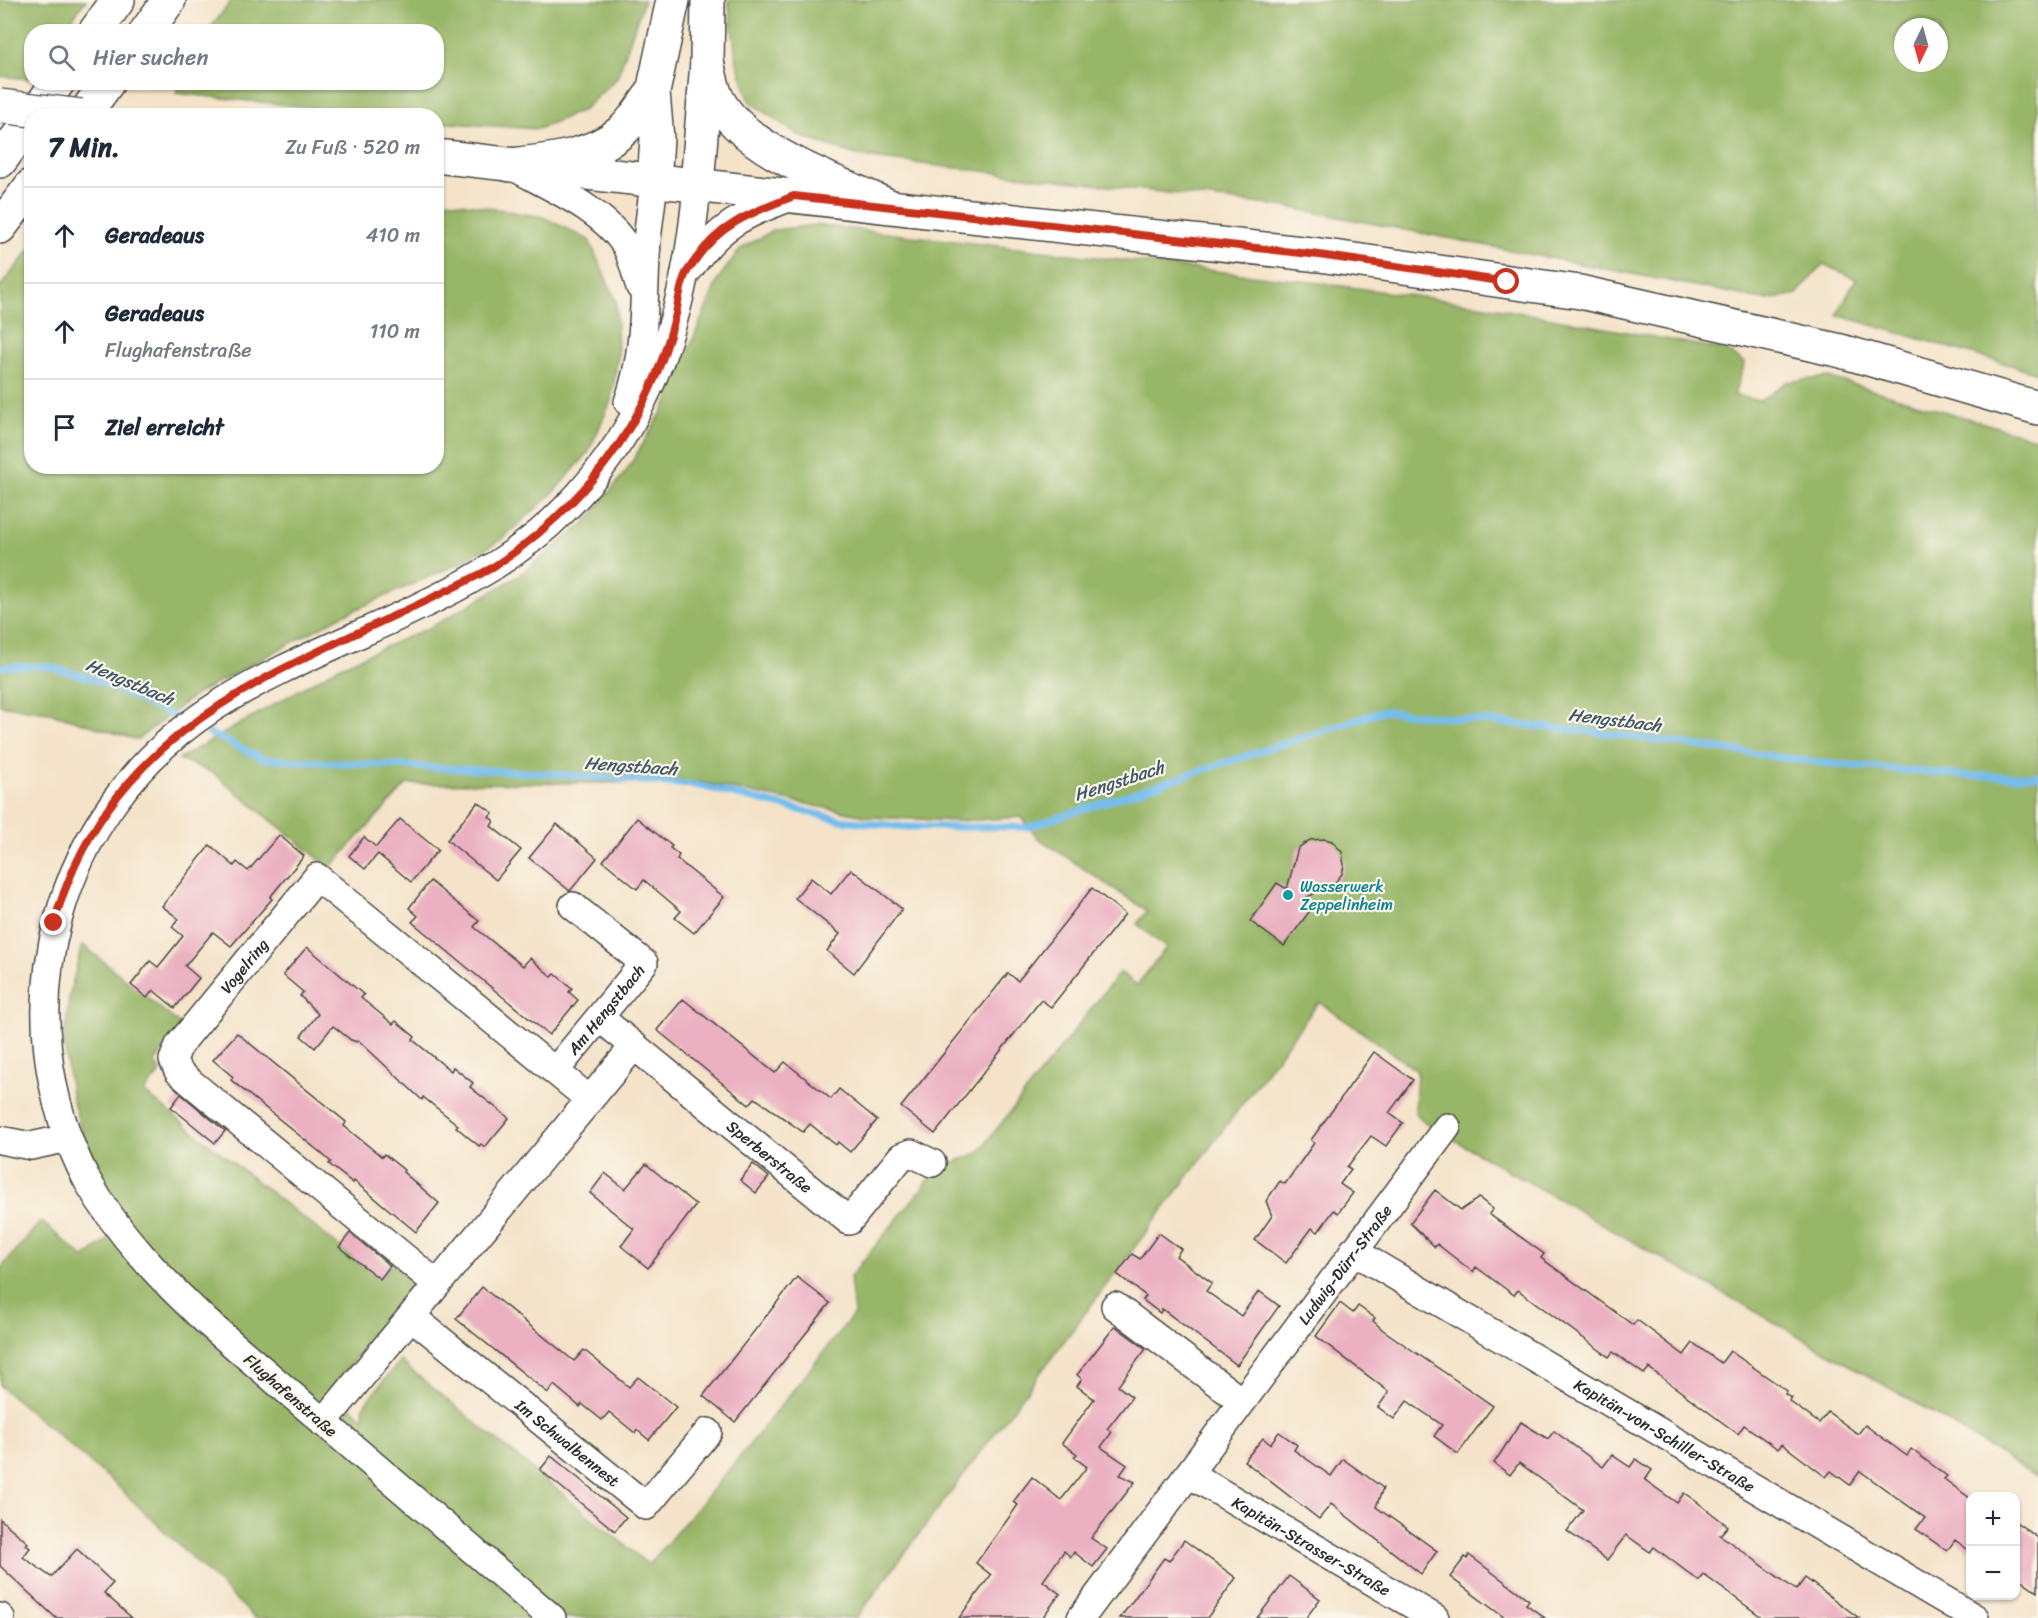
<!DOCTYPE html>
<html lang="de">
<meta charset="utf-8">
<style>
:root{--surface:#fff;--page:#f6f6f7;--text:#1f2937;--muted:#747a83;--line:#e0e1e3}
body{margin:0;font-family:Sriracha,sans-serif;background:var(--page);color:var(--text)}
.controls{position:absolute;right:18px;bottom:18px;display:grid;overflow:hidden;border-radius:12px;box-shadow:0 2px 4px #0004}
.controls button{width:54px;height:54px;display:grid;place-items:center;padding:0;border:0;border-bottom:2px solid var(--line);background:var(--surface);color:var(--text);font:30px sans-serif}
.compass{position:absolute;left:1894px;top:18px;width:54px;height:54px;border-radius:50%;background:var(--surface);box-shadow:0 2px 4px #0004;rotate:185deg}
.stop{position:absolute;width:18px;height:18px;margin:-14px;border:4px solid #c8321e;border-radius:50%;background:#fff}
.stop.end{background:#c8321e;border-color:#fff;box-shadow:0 2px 6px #0008}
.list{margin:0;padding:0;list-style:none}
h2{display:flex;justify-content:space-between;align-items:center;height:78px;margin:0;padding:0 24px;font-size:26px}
h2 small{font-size:20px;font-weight:400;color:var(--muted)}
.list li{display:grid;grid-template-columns:39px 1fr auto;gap:18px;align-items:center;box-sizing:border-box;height:96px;padding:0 24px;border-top:2px solid var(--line)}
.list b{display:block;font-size:22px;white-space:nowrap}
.list p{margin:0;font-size:20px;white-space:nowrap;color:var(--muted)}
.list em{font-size:20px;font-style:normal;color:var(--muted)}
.icon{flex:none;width:33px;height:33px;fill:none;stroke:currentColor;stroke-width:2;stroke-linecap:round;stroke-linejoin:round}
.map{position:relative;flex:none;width:2038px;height:1618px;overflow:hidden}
.search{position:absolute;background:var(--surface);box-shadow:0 2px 4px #0004;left:24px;top:24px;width:420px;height:66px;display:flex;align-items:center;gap:15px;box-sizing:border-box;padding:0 21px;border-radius:24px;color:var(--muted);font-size:22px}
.panel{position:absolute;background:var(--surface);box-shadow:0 2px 4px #0004;left:24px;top:108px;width:420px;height:366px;border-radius:24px}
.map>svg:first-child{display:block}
.forest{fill:#98b668;stroke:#62704a;stroke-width:1.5;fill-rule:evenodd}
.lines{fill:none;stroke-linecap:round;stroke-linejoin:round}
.stream{stroke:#74bded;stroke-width:7}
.building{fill:#ebb0c1}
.minor-casing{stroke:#494743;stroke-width:30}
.major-casing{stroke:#494743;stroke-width:36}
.highway-casing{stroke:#494743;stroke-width:36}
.minor{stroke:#fff;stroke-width:27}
.major{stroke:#fff;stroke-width:33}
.highway{stroke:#fff;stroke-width:33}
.major-bridge-casing{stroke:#494743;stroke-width:36;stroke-linecap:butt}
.major-bridge{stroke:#fff;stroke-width:33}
.route{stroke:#c8321e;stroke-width:8}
.culture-dot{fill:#0f9aa8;stroke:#fbf7ec;stroke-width:2}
.labels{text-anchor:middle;stroke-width:4.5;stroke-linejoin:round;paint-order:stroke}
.culture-label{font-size:16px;fill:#0d838f;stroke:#fbf7ec;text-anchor:start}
.street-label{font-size:16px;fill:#2b2b2b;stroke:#fbf7ec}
.water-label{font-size:18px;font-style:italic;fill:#415765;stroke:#fbf7ec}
</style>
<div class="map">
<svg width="2038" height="1618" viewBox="0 0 2038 1618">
<rect width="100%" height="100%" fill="#fbf7ec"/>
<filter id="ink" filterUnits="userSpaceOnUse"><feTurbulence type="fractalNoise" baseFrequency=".0167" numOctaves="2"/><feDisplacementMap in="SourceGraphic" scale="12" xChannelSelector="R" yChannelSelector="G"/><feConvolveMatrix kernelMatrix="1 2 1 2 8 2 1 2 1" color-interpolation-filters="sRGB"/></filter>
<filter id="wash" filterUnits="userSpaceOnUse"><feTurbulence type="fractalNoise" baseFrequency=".008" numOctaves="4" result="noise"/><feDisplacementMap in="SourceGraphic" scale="24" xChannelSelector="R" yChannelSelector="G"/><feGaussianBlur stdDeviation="1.35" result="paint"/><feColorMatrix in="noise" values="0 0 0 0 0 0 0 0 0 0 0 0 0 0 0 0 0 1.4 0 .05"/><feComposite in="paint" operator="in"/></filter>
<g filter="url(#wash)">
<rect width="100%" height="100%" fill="#f4e3c9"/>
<g class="forest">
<polygon points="0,0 86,0 63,31 32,32 31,74 28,79 0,76"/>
<polygon points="232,0 644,0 617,78 583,110 538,129 437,122 436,116 381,115 176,93 179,82 436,82 436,32 208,31"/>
<path d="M 728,0 L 2038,0 L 2038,373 L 1837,315 L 1856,279 L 1823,264 L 1797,294 L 1767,300 L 1287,207 L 863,157 L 800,136 L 750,102 L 737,63 ZM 1903,27 L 1939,27 L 1939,63 L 1903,63 Z"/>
<polygon points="437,199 543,217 589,240 616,301 618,356 611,401 588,453 551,495 501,540 453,566 341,616 195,695 137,740 48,712 0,705 0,287 31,248 32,466 436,466"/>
<polygon points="816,225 1320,283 1480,305 1725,350 1745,363 1734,395 1760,401 1787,382 1828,377 2038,439 2038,1478 1930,1411 1428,1125 1415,1113 1417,1071 1319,1002 856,1618 255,1618 113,1482 0,1386 0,1269 41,1221 84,1258 110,1238 117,1203 83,1137 71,1094 64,1043 69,998 82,944 182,1026 154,1063 161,1071 144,1092 380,1279 393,1263 414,1283 331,1389 364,1419 363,1406 400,1361 649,1565 747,1448 854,1314 850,1277 932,1176 944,1166 978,1153 1120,972 1137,985 1166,948 1137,924 1147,911 1038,838 1022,817 959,821 870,817 699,782 407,784 330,868 213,773 179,759 341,666 433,626 517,577 584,524 627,470 665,407 718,279 740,249 774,230"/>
</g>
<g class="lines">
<g class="stream">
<polyline points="0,667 45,666 94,679 177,718"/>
<polyline points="209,733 264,759 542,773 696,785 841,820 905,827 1029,827 1383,711 1604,733 1822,763 1969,776 2038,776"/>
</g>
</g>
<g id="blocks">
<g class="building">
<polygon points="478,802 493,813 489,817 494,821 491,826 521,850 496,880 447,840"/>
<polygon points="637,818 672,846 670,848 679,855 677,859 724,897 694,933 675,918 681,911 644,880 637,889 603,861"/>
<polygon points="400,819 438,850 411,882 378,854 365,869 349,856 364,837 376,847"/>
<polygon points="557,824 597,858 570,891 529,858"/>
<polygon points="279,835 304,856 270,897 272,899 231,946 213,932 185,966 199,978 175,1008 153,990 147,998 131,985 150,961 158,967 183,936 172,927 179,919 162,906 210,845 234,866 237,862 248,871"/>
<polygon points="1325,839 1332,841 1342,852 1344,866 1342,874 1333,885 1301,900 1312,908 1284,946 1250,921 1277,883 1287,889 1298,848 1310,840"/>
<polygon points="851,869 902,909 854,973 827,951 840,934 795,898 811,878 831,894"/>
<polygon points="430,881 479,921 474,927 523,966 530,958 552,977 555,974 572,988 569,992 578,1000 549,1035 412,922 418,916 409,908"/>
<polygon points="1092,888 1125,914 1051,1007 1041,1000 935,1134 901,1107 1008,973 1018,981"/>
<polygon points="307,947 364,995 361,998 393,1024 396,1021 415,1037 413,1040 451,1071 453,1067 473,1083 470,1087 509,1118 485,1147 481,1144 479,1146 456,1127 458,1125 423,1097 422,1100 358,1040 357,1042 351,1040 333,1026 315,1048 301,1036 318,1014 300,996 303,992 283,975"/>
<polygon points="683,999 775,1073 785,1062 831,1099 839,1089 877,1120 850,1152 838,1142 836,1145 810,1124 803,1132 755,1098 749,1105 657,1030"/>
<polygon points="237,1033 346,1122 344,1126 382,1157 384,1154 404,1170 403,1172 439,1203 416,1232 354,1181 353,1183 329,1164 331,1162 321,1153 231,1080 233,1077 213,1060"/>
<polygon points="1374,1052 1413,1080 1389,1113 1403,1123 1386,1146 1371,1136 1347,1167 1351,1169 1340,1184 1353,1193 1338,1213 1334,1210 1318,1232 1312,1228 1286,1263 1255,1240 1272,1216 1266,1201 1280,1181 1285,1184 1314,1143 1311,1140"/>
<polygon points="181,1094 225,1131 215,1143 171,1107"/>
<polygon points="646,1164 696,1205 648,1268 621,1246 634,1229 590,1193 605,1173 625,1189"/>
<polygon points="753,1164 769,1177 756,1193 740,1180"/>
<polygon points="1435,1190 1461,1210 1479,1198 1493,1209 1489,1214 1544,1254 1541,1258 1633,1325 1637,1320 1684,1355 1693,1343 1721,1363 1730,1351 1787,1391 1785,1394 1792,1398 1789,1401 1819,1423 1828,1412 1858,1434 1865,1425 1907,1456 1911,1449 1947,1476 1944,1479 1971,1499 1971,1552 1955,1540 1947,1551 1916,1529 1925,1518 1860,1471 1850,1485 1831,1471 1826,1477 1782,1444 1778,1449 1744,1425 1738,1434 1649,1368 1644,1374 1613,1352 1609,1357 1518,1290 1514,1295 1476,1267 1473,1272 1437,1244 1435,1247 1410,1223"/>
<polygon points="350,1233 390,1266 380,1279 339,1247"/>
<polygon points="1159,1233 1181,1249 1176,1256 1212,1283 1206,1291 1241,1316 1259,1291 1279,1306 1237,1365 1162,1309 1160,1313 1143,1300 1146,1296 1117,1274 1132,1254 1140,1259"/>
<polygon points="797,1277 830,1303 735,1422 703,1396"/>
<polygon points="482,1287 574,1361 584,1350 629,1387 638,1377 676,1407 649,1440 637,1430 635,1433 609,1412 602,1420 582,1404 580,1407 554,1385 548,1393 456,1319"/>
<polygon points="1340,1303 1353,1313 1358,1306 1375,1318 1373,1321 1383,1330 1493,1406 1458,1454 1434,1436 1442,1425 1407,1401 1394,1419 1378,1407 1389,1392 1316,1336"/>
<polygon points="1115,1326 1146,1349 1118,1386 1132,1397 1107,1429 1112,1432 1101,1447 1127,1465 1120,1475 1135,1482 1091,1538 1107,1549 1093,1567 1074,1552 1071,1557 1064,1551 1043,1581 1060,1594 1042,1618 959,1618 991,1575 976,1563 1018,1505 1013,1502 1032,1477 1061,1500 1087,1467 1074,1457 1077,1454 1062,1443 1094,1399 1077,1386 1082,1379 1077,1375"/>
<polygon points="1521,1422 1548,1439 1554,1431 1603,1467 1612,1455 1630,1467 1636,1459 1652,1470 1645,1480 1677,1503 1684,1493 1697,1502 1728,1526 1720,1535 1752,1558 1796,1590 1805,1578 1859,1618 1763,1618 1704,1575 1699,1581 1654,1547 1650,1552 1626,1535 1607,1560 1567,1531 1583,1510 1519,1463 1510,1475 1494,1463"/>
<polygon points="1279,1432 1297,1445 1294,1450 1331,1476 1343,1459 1383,1488 1376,1507 1437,1551 1421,1574 1331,1504 1319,1519 1244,1461 1263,1438 1270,1444"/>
<polygon points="551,1456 626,1517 615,1531 540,1470"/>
<polygon points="0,1519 28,1543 26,1545 30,1548 23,1557 51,1577 77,1549 113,1583 104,1593 132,1618 56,1618 0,1566"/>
<polygon points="2016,1522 2038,1538 2038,1592 2016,1576"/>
<polygon points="1184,1540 1236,1578 1207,1618 1120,1618 1164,1558 1169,1561"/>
<polygon points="1469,1555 1529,1600 1526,1604 1545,1618 1505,1618 1450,1577 1465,1557 1467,1559"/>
<polygon points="1289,1576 1320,1599 1306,1618 1257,1618"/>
</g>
</g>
</g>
<g filter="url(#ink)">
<use href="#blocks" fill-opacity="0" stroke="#494743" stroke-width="1.5"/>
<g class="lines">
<defs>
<g id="minor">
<path d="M 512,166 C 549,187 599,207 624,243 C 632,255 635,273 640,287"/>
<path d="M 690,268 C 721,223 744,215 794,196"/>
<path d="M 628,402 C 647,350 643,296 647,241 C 649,221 652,201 654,181"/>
<path id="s1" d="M 600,1018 L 849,1221 L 901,1157 L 911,1153 L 932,1163"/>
<path id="s2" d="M 555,1071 L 644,963 L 573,906"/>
<polyline points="0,1140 31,1146 68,1138"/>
<path id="s3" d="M 1353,1251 L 1975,1618"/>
<path id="s4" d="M 437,1284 L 189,1081 L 178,1071 L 173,1060 L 179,1045 L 317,877 L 589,1099"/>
<polyline points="1115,1306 1241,1401"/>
<path id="s5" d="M 412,1317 L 646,1506 L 708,1432"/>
<polyline points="323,1423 634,1046"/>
<path id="s6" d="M 1189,1474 L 1435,1618"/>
<polyline points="0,1617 1,1618"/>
<path d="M 552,1618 L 208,1323 C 162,1280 118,1235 87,1180 C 0,1013 55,810 213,708 C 325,636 470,606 564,510 C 653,421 687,309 697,185"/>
<path id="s7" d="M 1081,1618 L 1447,1127"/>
</g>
<polyline id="major" points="436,156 1319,255 1580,292 1841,351 2038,408"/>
<g id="highway">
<polyline points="95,32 118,0"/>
<polyline points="146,32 169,0"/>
<path d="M 707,62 C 710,74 712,87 717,98 C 744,152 838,182 889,206"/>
<polyline points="34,116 58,82"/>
<polyline points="83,116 108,82"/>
<polyline points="0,161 32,118"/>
<path d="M 510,165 C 547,161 592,157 621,132 C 634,121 643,105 653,92"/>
<polyline points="654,181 657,139 653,92 673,0"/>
<polyline points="697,185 707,62 708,0"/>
<polyline points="0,227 32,185"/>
</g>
</defs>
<use href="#minor" class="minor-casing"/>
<use href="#major" class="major-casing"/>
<use href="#highway" class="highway-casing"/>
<use href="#minor" class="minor"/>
<use href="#major" class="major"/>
<use href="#highway" class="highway"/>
<defs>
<polyline id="major-bridge" points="0,106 81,116"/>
</defs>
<use href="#major-bridge" class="major-bridge-casing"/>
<use href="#major-bridge" class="major-bridge"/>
</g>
</g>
<g class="lines" filter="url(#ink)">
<path class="route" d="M 54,923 C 116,705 313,663 490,569 C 557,526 615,464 649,391 C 661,366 669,341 676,314 C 678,302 680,289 684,278 C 686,271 692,265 696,259 C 722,222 754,212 794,196 L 1319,255 L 1507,282"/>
</g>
<circle class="culture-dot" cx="1288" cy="895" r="6"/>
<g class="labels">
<g class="culture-label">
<text x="1300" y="892">Wasserwerk<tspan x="1300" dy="18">Zeppelinheim</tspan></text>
</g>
<g class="street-label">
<text dy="6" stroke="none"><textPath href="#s4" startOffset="466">Vogelring</textPath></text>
<text dy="6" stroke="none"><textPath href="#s2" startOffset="80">Am Hengstbach</textPath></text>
<text dy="6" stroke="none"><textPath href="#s1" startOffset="219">Sperberstraße</textPath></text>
<text dy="6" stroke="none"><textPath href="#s7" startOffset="441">Ludwig-Dürr-Straße</textPath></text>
<text transform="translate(291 1395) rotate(41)" y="6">Flughafenstraße</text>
<text dy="6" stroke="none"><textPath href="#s3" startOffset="362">Kapitän-von-Schiller-Straße</textPath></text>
<text dy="6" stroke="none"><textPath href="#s5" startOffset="200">Im Schwalbennest</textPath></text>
<text dy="6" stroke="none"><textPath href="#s6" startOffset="142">Kapitän-Strasser-Straße</textPath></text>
</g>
<g class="water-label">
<text transform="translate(130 682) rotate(23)" y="6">Hengstbach</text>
<text transform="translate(1615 720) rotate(7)" y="6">Hengstbach</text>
<text transform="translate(631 766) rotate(4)" y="6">Hengstbach</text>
<text transform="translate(1119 781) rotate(-18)" y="6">Hengstbach</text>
</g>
</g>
</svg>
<div class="controls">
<button>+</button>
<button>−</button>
</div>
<svg class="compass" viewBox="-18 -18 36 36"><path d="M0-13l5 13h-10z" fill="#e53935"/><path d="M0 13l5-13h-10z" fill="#747a83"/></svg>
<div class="stop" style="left:1507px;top:282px"></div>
<div class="stop end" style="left:54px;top:923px"></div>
<div class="search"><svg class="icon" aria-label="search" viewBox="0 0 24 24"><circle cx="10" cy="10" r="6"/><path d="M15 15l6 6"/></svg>Hier suchen</div>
<section class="panel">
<h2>7 Min.<small>Zu Fuß · 520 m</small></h2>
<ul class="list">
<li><svg class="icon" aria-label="ahead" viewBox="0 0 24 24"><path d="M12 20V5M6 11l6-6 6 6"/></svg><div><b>Geradeaus</b></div><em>410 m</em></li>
<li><svg class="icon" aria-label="ahead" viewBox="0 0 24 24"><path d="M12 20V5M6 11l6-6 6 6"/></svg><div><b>Geradeaus</b><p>Flughafenstraße</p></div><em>110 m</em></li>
<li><svg class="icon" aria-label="arrive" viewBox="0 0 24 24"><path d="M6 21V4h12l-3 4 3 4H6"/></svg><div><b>Ziel erreicht</b></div></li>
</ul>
</section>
</div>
